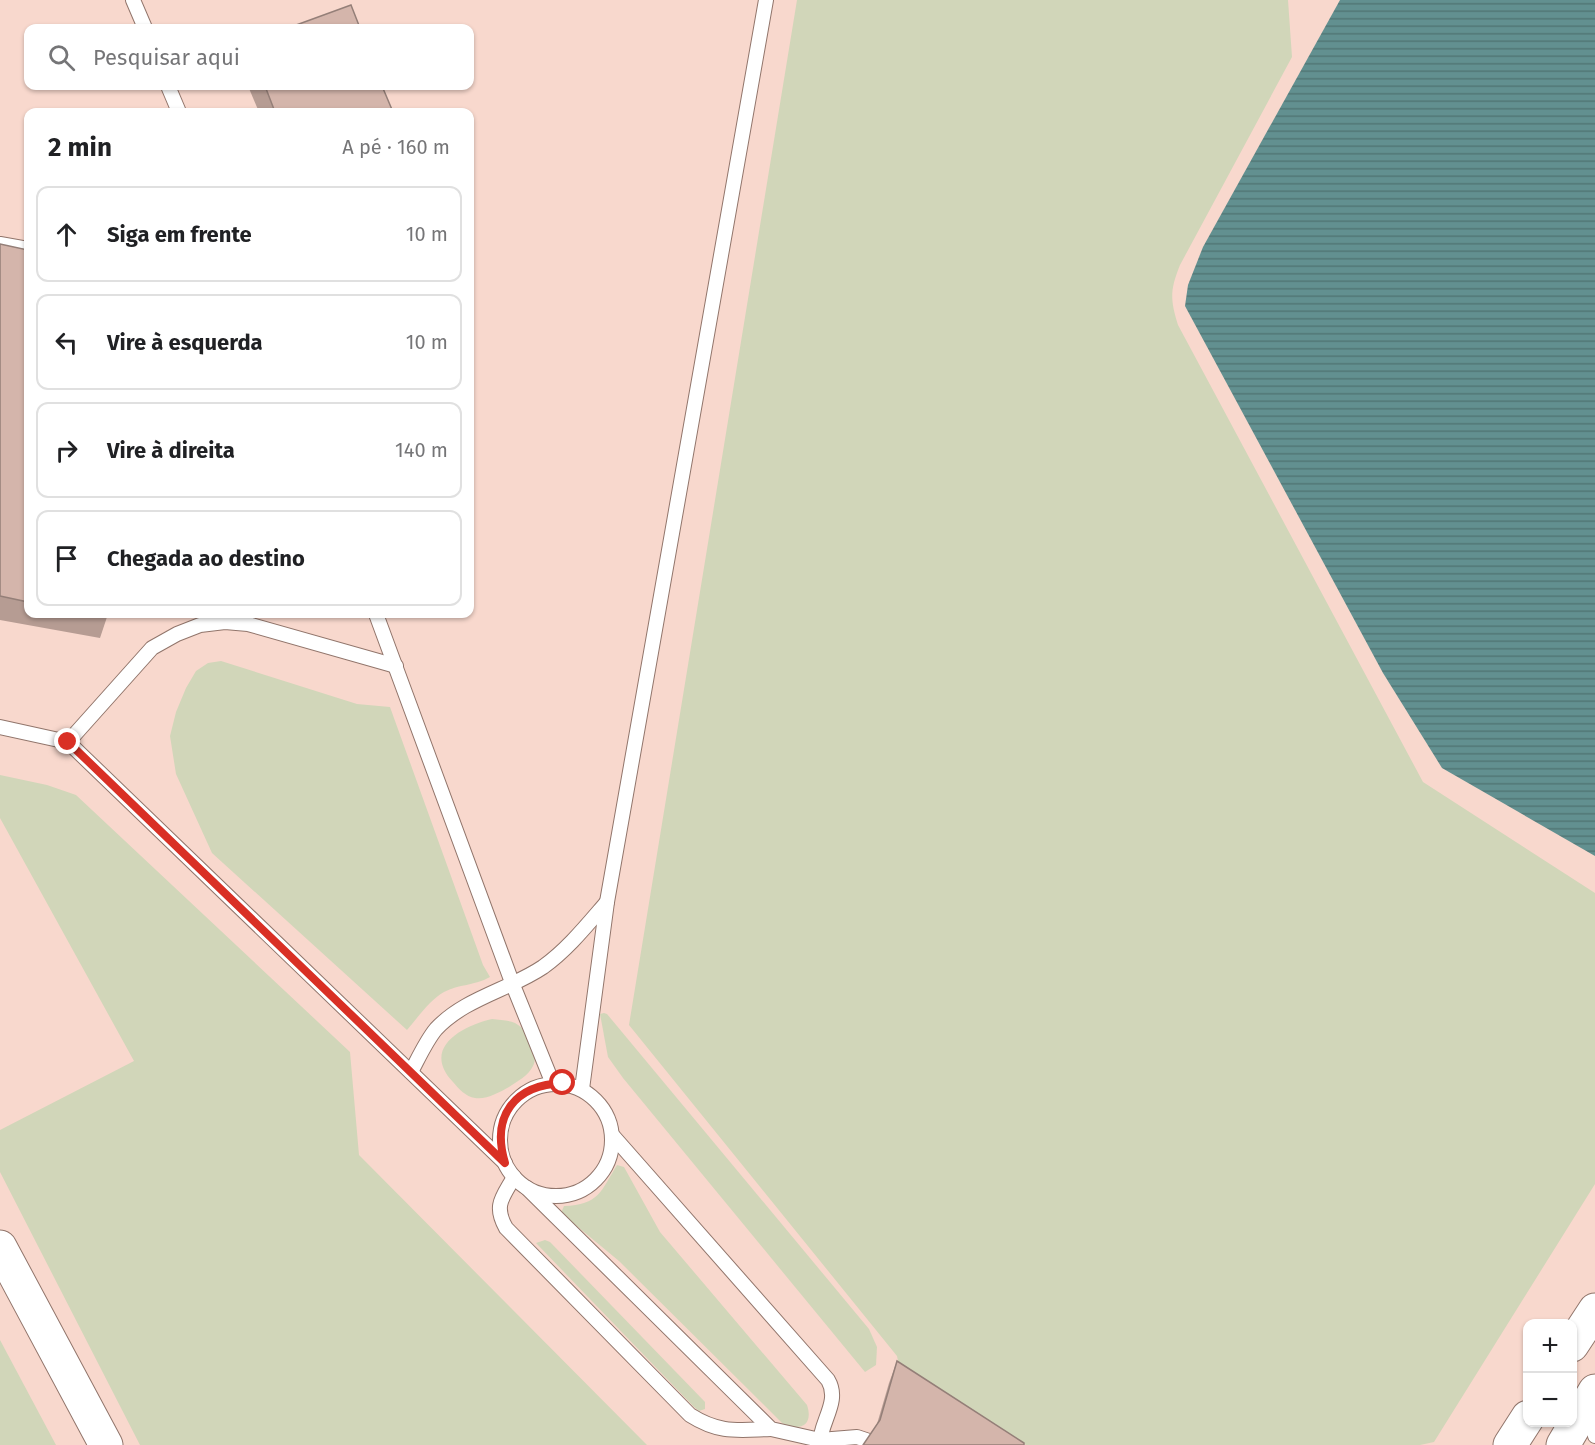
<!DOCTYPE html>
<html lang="pt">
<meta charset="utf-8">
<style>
:root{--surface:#fff;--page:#f6f6f6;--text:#202124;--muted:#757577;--line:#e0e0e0}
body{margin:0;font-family:"Fira Sans",sans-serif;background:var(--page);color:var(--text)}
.controls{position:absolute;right:18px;bottom:18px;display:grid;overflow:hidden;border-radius:12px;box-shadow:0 2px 4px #0004}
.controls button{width:54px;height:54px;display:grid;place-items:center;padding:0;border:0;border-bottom:2px solid var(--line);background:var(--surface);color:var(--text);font:30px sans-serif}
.stop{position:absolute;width:18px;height:18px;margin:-14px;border:4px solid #d93025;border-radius:50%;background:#fff}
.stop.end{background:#d93025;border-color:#fff;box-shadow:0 2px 6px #0008}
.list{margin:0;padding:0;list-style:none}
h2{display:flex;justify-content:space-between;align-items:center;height:78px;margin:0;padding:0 24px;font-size:26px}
h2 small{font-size:20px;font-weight:400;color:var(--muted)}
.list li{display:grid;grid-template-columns:39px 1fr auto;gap:18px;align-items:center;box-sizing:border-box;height:96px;margin:0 12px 12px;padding:0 12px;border:2px solid var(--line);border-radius:12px}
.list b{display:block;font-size:22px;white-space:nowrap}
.list em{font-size:20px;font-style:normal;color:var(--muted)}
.icon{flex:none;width:33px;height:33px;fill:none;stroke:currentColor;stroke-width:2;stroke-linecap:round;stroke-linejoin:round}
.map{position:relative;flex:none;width:1595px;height:1445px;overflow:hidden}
.search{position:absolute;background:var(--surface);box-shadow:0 2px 4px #0004;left:24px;top:24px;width:450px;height:66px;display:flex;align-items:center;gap:15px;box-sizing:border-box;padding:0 21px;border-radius:12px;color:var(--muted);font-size:22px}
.panel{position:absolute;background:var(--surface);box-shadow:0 2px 4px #0004;left:24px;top:108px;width:450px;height:510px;border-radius:12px}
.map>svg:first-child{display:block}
.green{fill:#d1d6b9}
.water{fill:url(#water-rules)}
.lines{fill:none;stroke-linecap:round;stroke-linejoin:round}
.lane-casing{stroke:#91756b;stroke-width:16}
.secondary-casing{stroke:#91756b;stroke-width:35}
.highway-casing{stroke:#91756b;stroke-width:35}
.lane{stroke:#fff;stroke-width:14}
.secondary{stroke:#fff;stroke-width:33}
.highway{stroke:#fff;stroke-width:33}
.wall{fill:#b69c93}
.building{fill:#d4b5ab;stroke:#947f78;stroke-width:1.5}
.route{stroke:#d93025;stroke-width:8}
</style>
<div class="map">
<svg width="1595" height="1445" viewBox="0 0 1595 1445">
<defs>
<pattern id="water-rules" width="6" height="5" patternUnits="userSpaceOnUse" patternTransform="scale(1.5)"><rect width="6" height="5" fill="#629090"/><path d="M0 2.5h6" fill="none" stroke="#527776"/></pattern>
</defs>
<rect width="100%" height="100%" fill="#f8d8cd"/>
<g class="green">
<path d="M 797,0 L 1288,0 L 1292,57 L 1180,265 C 1170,290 1170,299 1178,325 L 1423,782 L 1595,893 L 1595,1184 L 1434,1442 L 1420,1445 L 1026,1445 L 903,1385 L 897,1356 L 629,1025 Z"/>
<path d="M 221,661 L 357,704 L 390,707 L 483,965 L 490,977 C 474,986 459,984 444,992 C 430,1000 418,1017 407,1030 L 212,853 L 176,774 L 170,736 L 176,712 L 186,688 L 196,671 L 208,663 Z"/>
<polygon points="0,775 47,785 76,795 350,1052 359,1155 647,1445 140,1445 0,1172 0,1130 134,1061 0,818"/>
<polygon points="604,1013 607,1014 869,1329 877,1347 876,1365 865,1372 623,1078 608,1057 600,1014"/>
<path d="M 492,1019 C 500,1020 508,1020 515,1023 C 528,1030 540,1052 533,1066 C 528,1076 518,1081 509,1087 C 500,1092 486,1100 475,1098 C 466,1097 458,1088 453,1082 C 421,1048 462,1026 492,1019 Z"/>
<path d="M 617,1165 L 624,1167 L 660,1232 L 807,1405 C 814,1426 799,1432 782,1423 L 619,1261 L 561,1213 L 564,1206 C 599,1205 601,1191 617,1165 Z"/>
<polygon points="545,1240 550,1242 705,1402 705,1409 699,1411 694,1407 536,1243"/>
<polygon points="0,1340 56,1445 0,1445"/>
</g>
<polygon class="water" points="1340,0 1595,0 1595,856 1442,768 1383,673 1185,306 1188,285 1203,247"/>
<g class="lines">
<defs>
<g id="lane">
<polyline points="133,0 145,28"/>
<polyline points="168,86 179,112"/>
<polyline points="0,244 28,249"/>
<polyline points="376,614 513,985 553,1084"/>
<polyline points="0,727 68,742 505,1163"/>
<polyline points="68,742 152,648 177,634 200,625 225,622 248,624 396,666"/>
<path d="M 411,1072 C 418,1059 426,1041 436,1029 C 465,998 509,990 543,967 C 568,949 587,925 607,902"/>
<circle cx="556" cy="1140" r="56"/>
<polyline points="582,1089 607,902 766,0"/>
<path d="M 613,1136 L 828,1380 C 841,1402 819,1423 820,1445"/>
<path d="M 514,1177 C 503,1197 493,1205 506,1228 L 690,1415 C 720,1434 738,1430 771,1429"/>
<polyline points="527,1188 771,1429 820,1440 857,1437 872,1442"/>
<polyline points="1590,1408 1595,1436"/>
</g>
<polyline id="secondary" points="0,1247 106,1445"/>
<g id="highway">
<polyline points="1572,1345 1595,1310"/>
<polyline points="1510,1445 1528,1417"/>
<polyline points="1563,1445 1595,1391"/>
</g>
</defs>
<use href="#lane" class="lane-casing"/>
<use href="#secondary" class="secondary-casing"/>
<use href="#highway" class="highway-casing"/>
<use href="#lane" class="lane"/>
<use href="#secondary" class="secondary"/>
<use href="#highway" class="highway"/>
</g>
<g class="wall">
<polygon points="248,86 382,86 393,112 259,112"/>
<polygon points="0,244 28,250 28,614 108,614 100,638 0,620"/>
<polygon points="897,1361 1024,1445 877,1424 889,1383"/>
</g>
<g class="building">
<polygon points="351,5 360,28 288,28"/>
<polygon points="265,86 382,86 393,112 275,112"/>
<polygon points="0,244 28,250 28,602 0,596"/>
<polygon points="94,614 108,614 108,616"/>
<polygon points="897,1361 1024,1443 1024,1445 863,1445 880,1420"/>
</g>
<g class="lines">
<path class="route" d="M 68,742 L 505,1163 C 491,1116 514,1085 563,1083"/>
</g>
</svg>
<div class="controls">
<button>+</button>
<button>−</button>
</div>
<div class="stop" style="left:563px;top:1083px"></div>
<div class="stop end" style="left:68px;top:742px"></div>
<div class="search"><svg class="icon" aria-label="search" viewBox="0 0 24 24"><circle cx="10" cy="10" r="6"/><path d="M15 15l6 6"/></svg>Pesquisar aqui</div>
<section class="panel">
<h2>2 min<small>A pé · 160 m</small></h2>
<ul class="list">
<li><svg class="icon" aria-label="ahead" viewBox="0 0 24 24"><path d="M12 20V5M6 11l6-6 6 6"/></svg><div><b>Siga em frente</b></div><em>10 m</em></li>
<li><svg class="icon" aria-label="left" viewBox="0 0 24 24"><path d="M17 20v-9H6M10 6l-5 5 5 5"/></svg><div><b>Vire à esquerda</b></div><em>10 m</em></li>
<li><svg class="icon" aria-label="right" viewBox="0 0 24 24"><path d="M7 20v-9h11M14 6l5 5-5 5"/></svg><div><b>Vire à direita</b></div><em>140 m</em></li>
<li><svg class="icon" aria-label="arrive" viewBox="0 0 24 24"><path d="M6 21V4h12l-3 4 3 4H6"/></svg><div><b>Chegada ao destino</b></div></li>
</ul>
</section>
</div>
